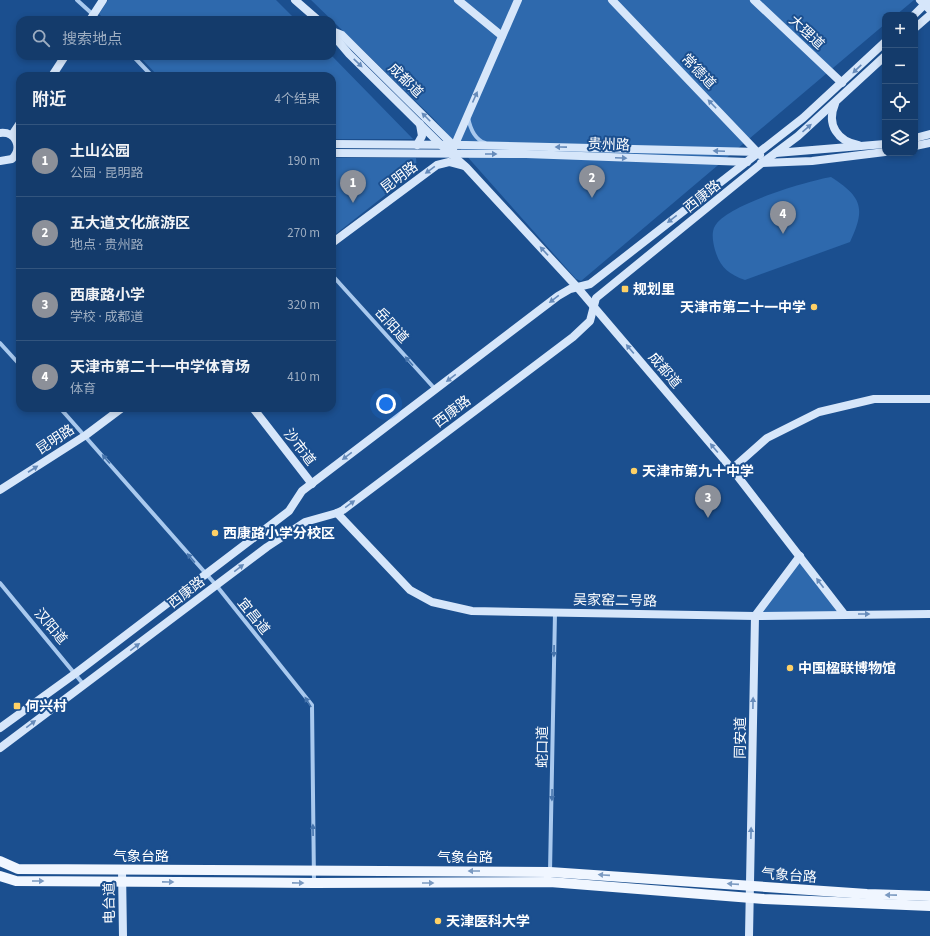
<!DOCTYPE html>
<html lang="zh">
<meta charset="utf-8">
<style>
:root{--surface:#143b6b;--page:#1d4271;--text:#f1f3f6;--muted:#9dadc1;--line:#33557e;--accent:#8c9099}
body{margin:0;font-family:"Source Sans 3","Noto Sans SC",sans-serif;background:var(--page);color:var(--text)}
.controls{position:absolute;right:12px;top:12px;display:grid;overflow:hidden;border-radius:8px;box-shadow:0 2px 6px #0003}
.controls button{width:36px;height:36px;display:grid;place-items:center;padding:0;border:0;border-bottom:1px solid var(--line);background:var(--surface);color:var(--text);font:20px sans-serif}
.you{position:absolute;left:386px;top:404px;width:14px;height:14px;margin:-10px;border:3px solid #fff;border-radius:50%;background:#1a73e8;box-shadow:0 0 0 6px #1a73e833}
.badge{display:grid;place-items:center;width:26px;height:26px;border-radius:50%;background:var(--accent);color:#fff;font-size:13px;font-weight:700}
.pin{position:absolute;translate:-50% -33px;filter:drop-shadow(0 1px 2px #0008)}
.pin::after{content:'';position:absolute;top:21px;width:14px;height:12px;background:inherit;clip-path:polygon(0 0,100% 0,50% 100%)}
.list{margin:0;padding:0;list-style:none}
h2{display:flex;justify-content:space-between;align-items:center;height:52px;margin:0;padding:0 16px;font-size:17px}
h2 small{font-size:13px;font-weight:400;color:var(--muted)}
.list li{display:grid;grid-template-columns:26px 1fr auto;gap:12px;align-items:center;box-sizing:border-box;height:72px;padding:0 16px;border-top:1px solid var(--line)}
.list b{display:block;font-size:15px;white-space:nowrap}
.list p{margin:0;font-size:13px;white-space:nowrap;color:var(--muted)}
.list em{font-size:13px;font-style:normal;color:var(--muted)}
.icon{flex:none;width:22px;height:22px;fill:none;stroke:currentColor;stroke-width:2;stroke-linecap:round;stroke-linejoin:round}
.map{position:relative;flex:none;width:930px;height:936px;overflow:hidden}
.search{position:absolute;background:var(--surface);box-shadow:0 2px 6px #0003;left:16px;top:16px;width:320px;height:44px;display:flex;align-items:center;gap:10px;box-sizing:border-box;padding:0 14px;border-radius:12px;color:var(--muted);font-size:15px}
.panel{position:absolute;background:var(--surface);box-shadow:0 2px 6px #0003;left:16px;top:72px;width:320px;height:340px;border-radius:12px}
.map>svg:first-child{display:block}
.green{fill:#2e69ad}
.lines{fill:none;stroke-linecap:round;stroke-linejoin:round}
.street{stroke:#a9c9ee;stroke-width:4}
.secondary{stroke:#d6e6fa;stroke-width:8}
.primary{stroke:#f0f6ff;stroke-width:10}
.oneway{fill:#668bba}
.oneway2{fill:#4674ac}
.oneway3{fill:#7b9ac1}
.poi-dot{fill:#ffd166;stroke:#1b4f8f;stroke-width:1.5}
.labels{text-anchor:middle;stroke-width:4;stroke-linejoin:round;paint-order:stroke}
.street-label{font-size:14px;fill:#fff;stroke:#1b4f8f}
.poi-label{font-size:14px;font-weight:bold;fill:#fff;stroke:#1b4f8f;text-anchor:start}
</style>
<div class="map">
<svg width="930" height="936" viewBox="0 0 930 936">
<rect width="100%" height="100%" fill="#1b4f8f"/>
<g class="green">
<polygon points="108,0 276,0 296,20 105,20 99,14"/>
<polygon points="311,0 914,0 896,15 885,15 885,24 581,281 576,279 433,118"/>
<polygon points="139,56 332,56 413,139 332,139 332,76 158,76"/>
<polygon points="332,158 416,158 417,170 332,237"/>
<path d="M 831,177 C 862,197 866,208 850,242 L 745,280 C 728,274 720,267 715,250 C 713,243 711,232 715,226 C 726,205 807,181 831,177 Z"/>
<polygon points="797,558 841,617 753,618"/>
</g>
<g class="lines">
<g class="street">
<polyline points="77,0 99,20"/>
<polyline points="133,56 152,76"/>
<path d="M 468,117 C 470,128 474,139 485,143"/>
<polyline points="332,275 435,389"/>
<polyline points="0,343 20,365"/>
<polyline points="60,408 216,585 312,705 314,883"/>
<polyline points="0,583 84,685"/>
<polyline points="550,872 555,613"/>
</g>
<g class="secondary">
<polyline points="295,0 318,20"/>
<polyline points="458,0 502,36"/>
<polyline points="612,0 760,155"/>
<polyline points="754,0 842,83"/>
<polyline points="920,0 930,10"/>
<polyline points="914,15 929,0"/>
<polyline points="90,20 103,0"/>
<polyline points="915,28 930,15"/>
<polyline points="332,31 342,35 360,53 453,145"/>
<polyline points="332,34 349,54 442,146 466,167 577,287 732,469 844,614"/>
<polyline points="52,76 65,56"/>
<path d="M 835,104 C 826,125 838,141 858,145"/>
<path d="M 0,133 C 16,131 23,148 12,159 L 0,161"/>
<polyline points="12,135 20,123"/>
<polyline points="915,138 930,134"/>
<polyline points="332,144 466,145 759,152"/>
<polyline points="417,145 422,136 420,124"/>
<polyline points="915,146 930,143"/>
<polyline points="453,149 518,0"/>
<polyline points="332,153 526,154 747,162"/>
<polyline points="776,153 885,144"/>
<polyline points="761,163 812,161 885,152"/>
<polyline points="332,243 437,165 449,162 464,166"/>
<polyline points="253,408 312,484"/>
<polyline points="732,469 767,438 819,412 874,399 930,399"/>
<polyline points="0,490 86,435 122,408"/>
<polyline points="337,513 410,590 432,602 472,611 755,616 930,614"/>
<polyline points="0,728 76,673 289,511 302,491 319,478 558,296 570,289 590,284 803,118 885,42"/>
<polyline points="0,748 267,547 305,522 337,513 343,510 573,337 590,321 596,298 762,163 798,136 885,56"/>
<polyline points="122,870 123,936"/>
<polyline points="749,936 755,616 800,556"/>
</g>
<g class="primary">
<polyline points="0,861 18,869 550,872 867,894 930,896"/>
<polyline points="0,876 16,881 314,883 550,882 764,899 930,906"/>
</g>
</g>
<defs><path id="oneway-solid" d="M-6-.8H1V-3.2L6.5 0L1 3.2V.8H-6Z"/></defs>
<g class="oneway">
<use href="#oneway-solid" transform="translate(358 63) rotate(44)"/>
<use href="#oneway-solid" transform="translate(857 69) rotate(136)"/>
<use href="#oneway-solid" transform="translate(475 97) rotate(-66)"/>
<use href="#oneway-solid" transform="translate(712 104) rotate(-134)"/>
<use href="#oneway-solid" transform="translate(426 117) rotate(-135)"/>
<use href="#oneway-solid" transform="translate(807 128) rotate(-41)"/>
<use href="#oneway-solid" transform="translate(561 147) rotate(-179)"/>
<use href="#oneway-solid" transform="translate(719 151) rotate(-177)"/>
<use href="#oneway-solid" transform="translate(491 154)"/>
<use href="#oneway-solid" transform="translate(621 158) rotate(2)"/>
<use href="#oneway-solid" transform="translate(430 170) rotate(144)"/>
<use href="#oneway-solid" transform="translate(672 219) rotate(142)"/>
<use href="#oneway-solid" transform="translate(544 251) rotate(-133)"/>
<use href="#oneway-solid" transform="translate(554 299) rotate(143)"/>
<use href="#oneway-solid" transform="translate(630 349) rotate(-130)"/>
<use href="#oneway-solid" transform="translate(451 378) rotate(143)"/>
<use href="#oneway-solid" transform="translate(714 448) rotate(-130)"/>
<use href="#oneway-solid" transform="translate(347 456) rotate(143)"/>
<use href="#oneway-solid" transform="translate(33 469) rotate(-33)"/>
<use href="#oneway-solid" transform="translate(350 504) rotate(-36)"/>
<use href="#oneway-solid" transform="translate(239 568) rotate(-37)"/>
<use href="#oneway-solid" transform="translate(820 583) rotate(-127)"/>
<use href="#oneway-solid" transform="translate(864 614)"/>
<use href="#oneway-solid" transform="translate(135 647) rotate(-37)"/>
<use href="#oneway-solid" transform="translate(753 703) rotate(-89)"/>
<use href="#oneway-solid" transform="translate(31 724) rotate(-37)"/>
<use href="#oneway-solid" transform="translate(751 833) rotate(-89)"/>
</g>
<g class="oneway2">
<use href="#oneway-solid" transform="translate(409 361) rotate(-132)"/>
<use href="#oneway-solid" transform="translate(106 459) rotate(-131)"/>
<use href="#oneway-solid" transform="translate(191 558) rotate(-131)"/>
<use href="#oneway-solid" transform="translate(554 651) rotate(91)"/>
<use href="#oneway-solid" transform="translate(308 702) rotate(-122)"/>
<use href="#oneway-solid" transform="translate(552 795) rotate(91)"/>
<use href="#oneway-solid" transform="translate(313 830) rotate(-91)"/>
</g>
<g class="oneway3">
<use href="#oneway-solid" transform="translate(474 871) rotate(-180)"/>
<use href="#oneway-solid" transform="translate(604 875) rotate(-176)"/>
<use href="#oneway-solid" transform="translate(38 881)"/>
<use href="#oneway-solid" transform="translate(168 882) rotate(1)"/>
<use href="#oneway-solid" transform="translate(298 883) rotate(1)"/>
<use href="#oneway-solid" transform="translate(428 883)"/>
<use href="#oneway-solid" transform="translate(733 884) rotate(-176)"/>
<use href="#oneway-solid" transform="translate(891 895) rotate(-179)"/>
</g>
<g class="poi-dot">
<rect x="621" y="285" width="8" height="8" rx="2"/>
<circle cx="814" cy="307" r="4"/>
<circle cx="634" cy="471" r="4"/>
<circle cx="215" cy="533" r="4"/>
<circle cx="790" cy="668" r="4"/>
<rect x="13" y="702" width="8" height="8" rx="2"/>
<circle cx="438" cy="921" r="4"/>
</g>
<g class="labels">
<g class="street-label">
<text transform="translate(807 32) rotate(43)" y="5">大理道</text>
<text transform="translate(699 71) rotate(46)" y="5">常德道</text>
<text transform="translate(406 80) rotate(45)" y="5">成都道</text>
<text transform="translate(609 144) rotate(2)" y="5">贵州路</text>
<text transform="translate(399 177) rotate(-37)" y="5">昆明路</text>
<text transform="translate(702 196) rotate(-39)" y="5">西康路</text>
<text transform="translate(392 325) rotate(48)" y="5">岳阳道</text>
<text transform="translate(665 370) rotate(50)" y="5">成都道</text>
<text transform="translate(452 411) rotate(-37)" y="5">西康路</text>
<text transform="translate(55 439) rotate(-33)" y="5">昆明路</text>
<text transform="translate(300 447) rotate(52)" y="5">沙市道</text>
<text transform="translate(186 592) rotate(-38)" y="5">西康路</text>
<text transform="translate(615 600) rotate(1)" y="5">吴家窑二号路</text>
<text transform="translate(254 616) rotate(51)" y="5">宜昌道</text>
<text transform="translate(51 626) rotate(50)" y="5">汉阳道</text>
<text transform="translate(740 738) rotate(-89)" y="5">同安道</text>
<text transform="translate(542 747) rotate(-89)" y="5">蛇口道</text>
<text x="141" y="861">气象台路</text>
<text x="465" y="862">气象台路</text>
<text transform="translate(789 875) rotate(4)" y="5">气象台路</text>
<text transform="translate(109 903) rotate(-91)" y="5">电台道</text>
</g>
<g class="poi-label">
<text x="633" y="294">规划里</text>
<text x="806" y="312" text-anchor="end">天津市第二十一中学</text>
<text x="642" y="476">天津市第九十中学</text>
<text x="223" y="538">西康路小学分校区</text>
<text x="798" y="673">中国楹联博物馆</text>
<text x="25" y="711">何兴村</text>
<text x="446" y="926">天津医科大学</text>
</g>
</g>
</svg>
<div class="controls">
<button>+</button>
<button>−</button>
<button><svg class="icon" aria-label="locate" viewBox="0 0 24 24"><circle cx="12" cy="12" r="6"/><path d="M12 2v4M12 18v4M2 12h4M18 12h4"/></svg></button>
<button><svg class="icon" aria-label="layers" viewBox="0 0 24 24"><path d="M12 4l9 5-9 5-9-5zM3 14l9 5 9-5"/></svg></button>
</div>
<div class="you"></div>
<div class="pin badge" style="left:353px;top:203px">1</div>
<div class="pin badge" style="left:592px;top:198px">2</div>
<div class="pin badge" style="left:708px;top:518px">3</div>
<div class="pin badge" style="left:783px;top:234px">4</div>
<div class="search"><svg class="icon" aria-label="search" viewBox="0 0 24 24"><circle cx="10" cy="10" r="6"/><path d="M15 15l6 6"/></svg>搜索地点</div>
<section class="panel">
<h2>附近<small>4个结果</small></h2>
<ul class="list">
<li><span class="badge">1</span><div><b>土山公园</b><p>公园 · 昆明路</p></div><em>190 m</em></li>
<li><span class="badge">2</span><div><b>五大道文化旅游区</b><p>地点 · 贵州路</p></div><em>270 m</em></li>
<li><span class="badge">3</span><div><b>西康路小学</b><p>学校 · 成都道</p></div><em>320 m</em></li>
<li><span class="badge">4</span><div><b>天津市第二十一中学体育场</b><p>体育</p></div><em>410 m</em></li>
</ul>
</section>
</div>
